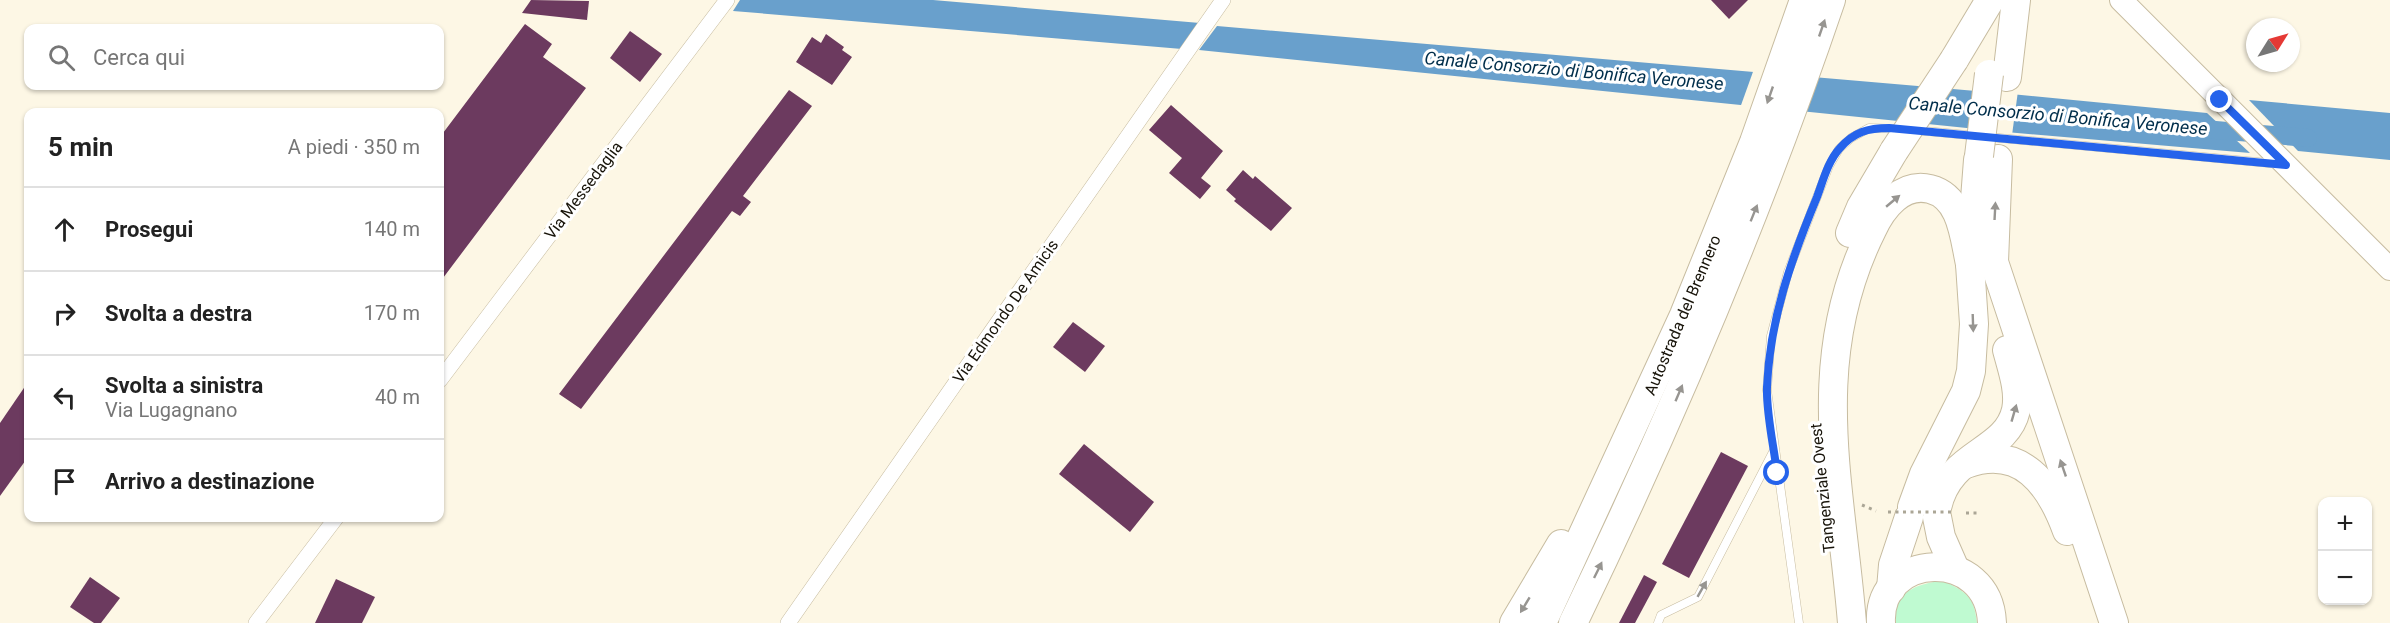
<!DOCTYPE html>
<html lang="it">
<meta charset="utf-8">
<style>
:root{--surface:#fff;--page:#f6f6f6;--text:#222;--muted:#767676;--line:#e0e0e0}
body{margin:0;font-family:Roboto,sans-serif;background:var(--page);color:var(--text)}
.controls{position:absolute;right:18px;bottom:18px;display:grid;overflow:hidden;border-radius:12px;box-shadow:0 2px 4px #0004}
.controls button{width:54px;height:54px;display:grid;place-items:center;padding:0;border:0;border-bottom:2px solid var(--line);background:var(--surface);color:var(--text);font:30px sans-serif}
.compass{position:absolute;left:2246px;top:18px;width:54px;height:54px;border-radius:50%;background:var(--surface);box-shadow:0 2px 4px #0004;rotate:53deg}
.stop{position:absolute;width:18px;height:18px;margin:-14px;border:4px solid #2563eb;border-radius:50%;background:#fff}
.stop.end{background:#2563eb;border-color:#fff;box-shadow:0 2px 6px #0008}
.list{margin:0;padding:0;list-style:none}
h2{display:flex;justify-content:space-between;align-items:center;height:78px;margin:0;padding:0 24px;font-size:26px}
h2 small{font-size:20px;font-weight:400;color:var(--muted)}
.list li{display:grid;grid-template-columns:39px 1fr auto;gap:18px;align-items:center;box-sizing:border-box;height:84px;padding:0 24px;border-top:2px solid var(--line)}
.list b{display:block;font-size:22px;white-space:nowrap}
.list p{margin:0;font-size:20px;white-space:nowrap;color:var(--muted)}
.list em{font-size:20px;font-style:normal;color:var(--muted)}
.icon{flex:none;width:33px;height:33px;fill:none;stroke:currentColor;stroke-width:2;stroke-linecap:round;stroke-linejoin:round}
.map{position:relative;flex:none;width:2390px;height:623px;overflow:hidden}
.search{position:absolute;background:var(--surface);box-shadow:0 2px 4px #0004;left:24px;top:24px;width:420px;height:66px;display:flex;align-items:center;gap:15px;box-sizing:border-box;padding:0 21px;border-radius:12px;color:var(--muted);font-size:22px}
.panel{position:absolute;background:var(--surface);box-shadow:0 2px 4px #0004;left:24px;top:108px;width:420px;height:414px;border-radius:12px}
.map>svg:first-child{display:block}
.green{fill:#bffad1}
.water{fill:#69a0cc}
.pier{fill:#fdf7e5}
.lines{fill:none;stroke-linecap:round;stroke-linejoin:round}
.canal{stroke:#69a0cc;stroke-width:18}
.building{fill:#6c3a5f}
.lane-casing{stroke:#c7bca0;stroke-width:9}
.street-casing{stroke:#c7bca0;stroke-width:16}
.secondary-casing{stroke:#c7bca0;stroke-width:24}
.highway-casing{stroke:#c7bca0;stroke-width:30}
.path{stroke:#aba696;stroke-width:3;stroke-dasharray:3 4.5;stroke-linecap:butt}
.lane{stroke:#fff;stroke-width:8}
.street{stroke:#fff;stroke-width:15}
.secondary{stroke:#fff;stroke-width:22}
.highway{stroke:#fff;stroke-width:28}
.highway-bridge-casing{stroke:#c7bca0;stroke-width:30;stroke-linecap:butt}
.path-bridge{stroke:#aba696;stroke-width:3;stroke-dasharray:3 4.5;stroke-linecap:butt}
.highway-bridge{stroke:#fff;stroke-width:28}
.oneway{fill:#979591}
.route{stroke:#2563eb;stroke-width:8}
.labels{text-anchor:middle;stroke-width:6;stroke-linejoin:round;paint-order:stroke}
.street-label{font-size:16px;fill:#18140a;stroke:#fff}
.water-label{font-size:18px;font-style:italic;fill:#002e4b;stroke:#fff}
</style>
<div class="map">
<svg width="2390" height="623" viewBox="0 0 2390 623">
<rect width="100%" height="100%" fill="#fdf7e5"/>
<path class="green" d="M 1943,580 C 1966,593 1974,595 1977,623 L 1896,623 C 1893,590 1917,585 1943,580 Z"/>
<g class="water">
<polygon points="740,0 933,0 1200,23 1182,49 733,11"/>
<polygon points="1217,26 2011,94 2207,113 2250,153 2006,132 1199,50"/>
<polygon points="2249,100 2390,113 2390,160 2298,151"/>
</g>
<g class="pier">
<polygon points="1754,69 1816,74 1802,114 1740,108"/>
<polygon points="1979,88 2018,91 2012,135 1974,132"/>
</g>
<g class="lines">
<polyline class="canal" points="2204,129 2308,138"/>
</g>
<g class="building">
<polygon points="531,0 589,1 587,20 522,13"/>
<polygon points="1711,0 1748,0 1729,19"/>
<polygon points="525,24 552,44 543,57 586,88 440,282 440,137"/>
<polygon points="630,31 662,54 640,82 610,58"/>
<polygon points="826,34 844,47 842,50 852,57 832,85 796,62 812,37 821,43"/>
<polygon points="789,90 812,106 743,196 751,202 740,216 732,211 581,409 559,394"/>
<polygon points="1171,105 1223,151 1201,178 1211,186 1200,199 1169,173 1182,158 1149,130"/>
<polygon points="1243,170 1253,179 1255,176 1292,208 1271,231 1234,201 1236,199 1226,190"/>
<polygon points="1073,322 1105,346 1085,372 1053,347"/>
<polygon points="28,382 28,457 0,496 0,423"/>
<polygon points="1084,444 1154,502 1130,532 1059,474"/>
<polygon points="1721,452 1748,466 1689,578 1662,564"/>
<polygon points="1644,575 1657,582 1635,623 1619,623"/>
<polygon points="90,577 120,598 101,623 94,623 70,607"/>
<polygon points="336,579 375,597 362,623 315,623"/>
</g>
<g class="lines">
<defs>
<g id="lane">
<polyline points="1914,130 2279,164"/>
<polyline points="1658,623 1661,615 1698,597 1774,450"/>
<polyline points="1799,623 1767,390 1771,336 1788,272 1829,166 1839,149 1851,138 1869,128 1903,129"/>
</g>
<g id="street">
<polyline points="440,380 727,0"/>
<polyline points="256,623 336,518"/>
<polyline points="788,623 1223,0"/>
</g>
<polyline id="secondary" points="2121,0 2390,269"/>
<g id="highway">
<polyline points="1954,60 1990,0"/>
<polyline points="2007,77 2016,0"/>
<polyline points="1998,159 1994,262 2114,623"/>
<polyline points="1850,233 1861,207 1894,151"/>
<path d="M 1966,464 C 2021,444 2050,484 2067,531"/>
<polyline points="1912,507 1924,474 1966,391 1971,371 1974,324 1970,264 1978,160"/>
<path d="M 1937,508 C 1949,451 2006,454 2016,410 C 2020,391 2012,369 2007,350"/>
<polyline points="1937,517 1941,537 1955,569"/>
<polyline points="1891,589 1893,565 1909,517"/>
<polyline points="1514,623 1561,544"/>
<polyline points="1542,623 1684,315 1754,142 1804,0"/>
<path d="M 1573,623 C 1672,418 1758,215 1831,0"/>
<path d="M 1852,623 C 1841,485 1806,362 1872,230 C 1882,208 1902,182 1930,189 C 1962,197 1964,237 1970,264"/>
<path d="M 1881,623 C 1877,551 1989,546 1992,623"/>
</g>
</defs>
<use href="#lane" class="lane-casing"/>
<use href="#street" class="street-casing"/>
<use href="#secondary" class="secondary-casing"/>
<use href="#highway" class="highway-casing"/>
<g class="path">
<polyline points="1862,505 1876,511"/>
<polyline points="1966,513 1977,513"/>
</g>
<use href="#lane" class="lane"/>
<use href="#street" class="street"/>
<use href="#secondary" class="secondary"/>
<use href="#highway" class="highway"/>
<defs>
<g id="highway-bridge">
<polyline points="1894,151 1954,60"/>
<polyline points="1979,156 1989,74"/>
</g>
</defs>
<use href="#highway-bridge" class="highway-bridge-casing"/>
<polyline class="path-bridge" points="1888,512 1955,512"/>
<use href="#highway-bridge" class="highway-bridge"/>
</g>
<defs><path id="oneway-solid" d="M-6-.8H1V-3.2L6.5 0L1 3.2V.8H-6Z" transform="scale(1.5)"/></defs>
<g class="oneway">
<use href="#oneway-solid" transform="translate(1822 28) rotate(-71)"/>
<use href="#oneway-solid" transform="translate(1770 95) rotate(109)"/>
<use href="#oneway-solid" transform="translate(1893 201) rotate(-40)"/>
<use href="#oneway-solid" transform="translate(1995 211) rotate(-87)"/>
<use href="#oneway-solid" transform="translate(1754 213) rotate(-68)"/>
<use href="#oneway-solid" transform="translate(1973 323) rotate(88)"/>
<use href="#oneway-solid" transform="translate(1679 393) rotate(-67)"/>
<use href="#oneway-solid" transform="translate(2014 413) rotate(-74)"/>
<use href="#oneway-solid" transform="translate(2063 468) rotate(-109)"/>
<use href="#oneway-solid" transform="translate(1598 570) rotate(-64)"/>
<use href="#oneway-solid" transform="translate(1702 589) rotate(-60)"/>
<use href="#oneway-solid" transform="translate(1525 605) rotate(121)"/>
</g>
<g class="lines">
<path class="route" d="M 1777,473 C 1774,447 1766,413 1767,387 C 1770,319 1791,260 1817,197 C 1823,181 1828,161 1840,148 C 1854,132 1868,128 1889,128 L 2286,165 L 2220,100"/>
</g>
<g class="labels">
<g class="street-label">
<text transform="translate(583 190) rotate(-53)" y="6">Via Messedaglia</text>
<text transform="translate(1005 311) rotate(-55)" y="6">Via Edmondo De Amicis</text>
<text transform="translate(1682 315) rotate(-67)" y="6">Autostrada del Brennero</text>
<text transform="translate(1822 488) rotate(-96)" y="6">Tangenziale Ovest</text>
</g>
<g class="water-label">
<text transform="translate(1574 71) rotate(5)" y="6">Canale Consorzio di Bonifica Veronese</text>
<text transform="translate(2058 116) rotate(5)" y="6">Canale Consorzio di Bonifica Veronese</text>
</g>
</g>
</svg>
<div class="controls">
<button>+</button>
<button>−</button>
</div>
<svg class="compass" viewBox="-18 -18 36 36"><path d="M0-13l5 13h-10z" fill="#e53935"/><path d="M0 13l5-13h-10z" fill="#767676"/></svg>
<div class="stop" style="left:1777px;top:473px"></div>
<div class="stop end" style="left:2220px;top:100px"></div>
<div class="search"><svg class="icon" aria-label="search" viewBox="0 0 24 24"><circle cx="10" cy="10" r="6"/><path d="M15 15l6 6"/></svg>Cerca qui</div>
<section class="panel">
<h2>5 min<small>A piedi · 350 m</small></h2>
<ul class="list">
<li><svg class="icon" aria-label="ahead" viewBox="0 0 24 24"><path d="M12 20V5M6 11l6-6 6 6"/></svg><div><b>Prosegui</b></div><em>140 m</em></li>
<li><svg class="icon" aria-label="right" viewBox="0 0 24 24"><path d="M7 20v-9h11M14 6l5 5-5 5"/></svg><div><b>Svolta a destra</b></div><em>170 m</em></li>
<li><svg class="icon" aria-label="left" viewBox="0 0 24 24"><path d="M17 20v-9H6M10 6l-5 5 5 5"/></svg><div><b>Svolta a sinistra</b><p>Via Lugagnano</p></div><em>40 m</em></li>
<li><svg class="icon" aria-label="arrive" viewBox="0 0 24 24"><path d="M6 21V4h12l-3 4 3 4H6"/></svg><div><b>Arrivo a destinazione</b></div></li>
</ul>
</section>
</div>
